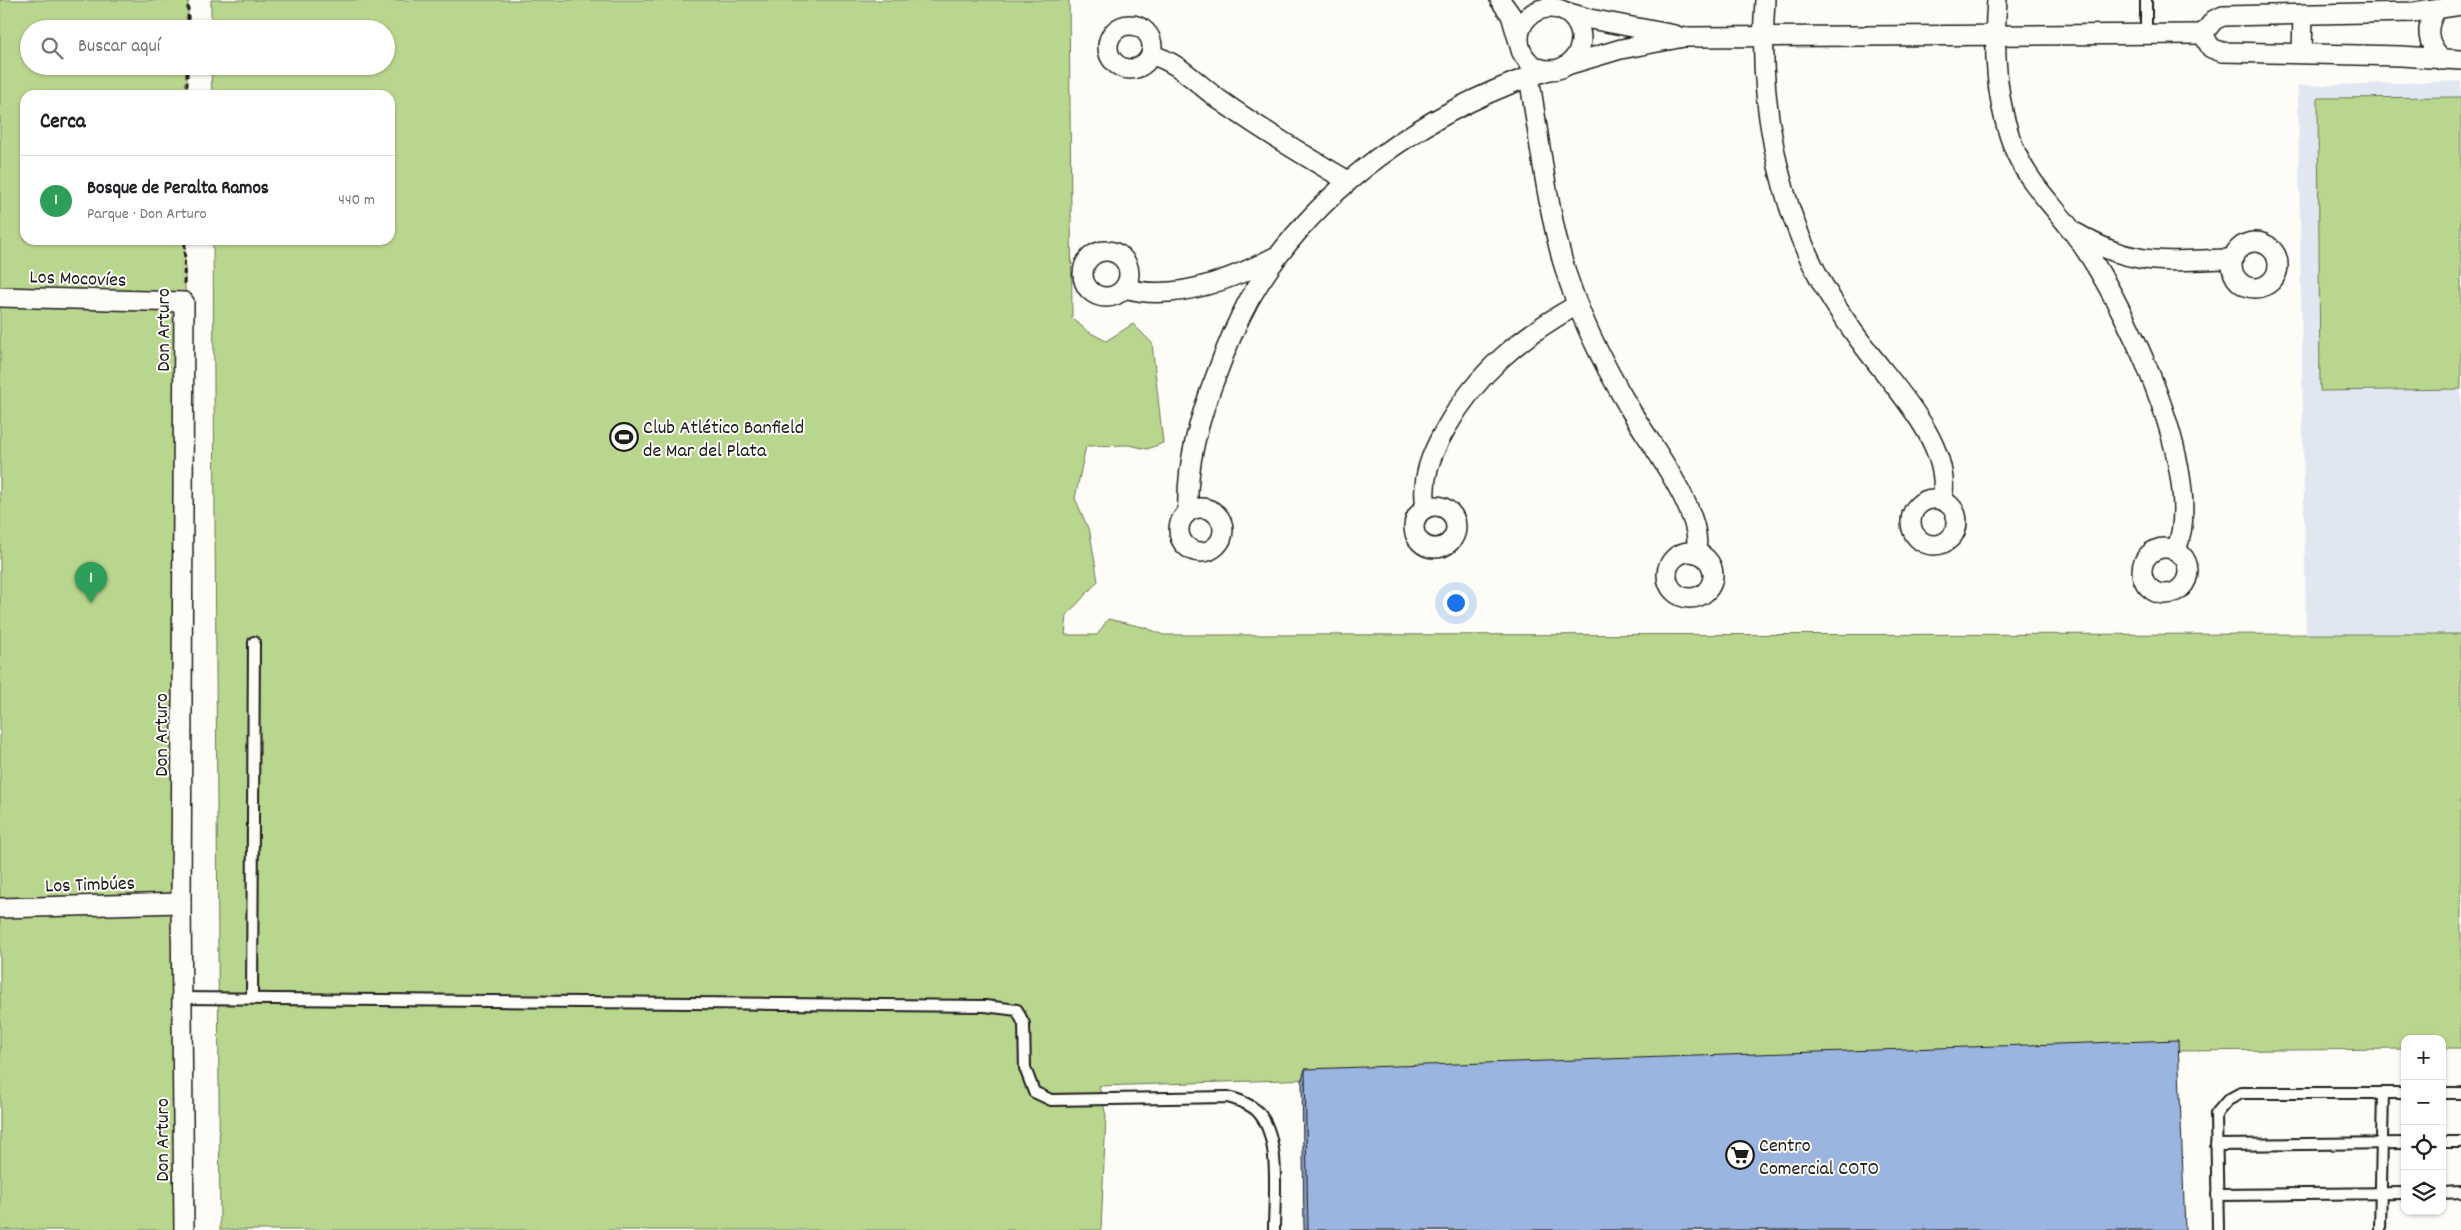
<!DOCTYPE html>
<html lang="es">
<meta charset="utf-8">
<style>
:root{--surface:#fff;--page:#f6f6f6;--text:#202124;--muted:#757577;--line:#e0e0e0;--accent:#1c1c1c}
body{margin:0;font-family:Dekko,sans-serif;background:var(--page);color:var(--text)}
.controls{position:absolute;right:15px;bottom:15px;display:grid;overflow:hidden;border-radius:10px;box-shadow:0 1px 4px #0004}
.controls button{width:45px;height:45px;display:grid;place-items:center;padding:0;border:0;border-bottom:1px solid var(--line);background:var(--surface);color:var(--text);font:25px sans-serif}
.you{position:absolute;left:1455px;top:602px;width:18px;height:18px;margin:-12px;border:4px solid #fff;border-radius:50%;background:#1a73e8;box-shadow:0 0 0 8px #1a73e833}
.badge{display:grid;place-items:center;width:32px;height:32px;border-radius:50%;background:var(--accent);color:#fff;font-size:16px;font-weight:700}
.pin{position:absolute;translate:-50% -41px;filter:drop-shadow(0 1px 2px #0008)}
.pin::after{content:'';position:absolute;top:26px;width:18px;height:15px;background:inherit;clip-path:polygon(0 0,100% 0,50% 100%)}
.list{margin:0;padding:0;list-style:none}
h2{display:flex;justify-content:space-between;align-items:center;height:65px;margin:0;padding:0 20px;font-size:21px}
h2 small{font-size:16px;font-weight:400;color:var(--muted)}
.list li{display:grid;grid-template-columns:32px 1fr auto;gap:15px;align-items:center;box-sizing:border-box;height:90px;padding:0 20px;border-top:1px solid var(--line)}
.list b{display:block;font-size:19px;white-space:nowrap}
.list p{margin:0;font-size:16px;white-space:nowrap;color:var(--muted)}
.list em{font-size:16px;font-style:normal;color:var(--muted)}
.icon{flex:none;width:28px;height:28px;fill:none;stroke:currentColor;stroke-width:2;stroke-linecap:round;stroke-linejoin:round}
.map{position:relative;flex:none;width:2461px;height:1230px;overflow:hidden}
.search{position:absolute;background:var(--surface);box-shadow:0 1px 4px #0004;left:20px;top:20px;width:375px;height:55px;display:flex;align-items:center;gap:12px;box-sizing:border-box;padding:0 18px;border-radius:28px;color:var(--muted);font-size:19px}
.panel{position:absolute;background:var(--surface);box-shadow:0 1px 4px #0004;left:20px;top:90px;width:375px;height:155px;border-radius:15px}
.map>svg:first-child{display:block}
.built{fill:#e0e7f0}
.green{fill:#b9d68e;stroke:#6a7955}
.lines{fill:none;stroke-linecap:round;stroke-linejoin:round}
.lane-casing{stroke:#1c1c1c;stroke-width:14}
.street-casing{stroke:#1c1c1c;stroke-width:22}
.path{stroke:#1c1c1c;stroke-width:3;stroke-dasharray:5 4;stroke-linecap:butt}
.lane{stroke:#fdfcf7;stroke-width:10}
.street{stroke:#fdfcf7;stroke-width:19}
.wall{fill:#859cc2;stroke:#1c1c1c}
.building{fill:#9bb5e1;stroke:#1c1c1c}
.labels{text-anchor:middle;stroke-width:4;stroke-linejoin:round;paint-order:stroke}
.street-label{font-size:20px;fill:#1c1c1c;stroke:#fdfcf7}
.poi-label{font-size:20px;fill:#1c1c1c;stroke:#fdfcf7;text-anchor:start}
</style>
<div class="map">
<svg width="2461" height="1230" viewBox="0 0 2461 1230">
<rect width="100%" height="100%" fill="#fdfcf7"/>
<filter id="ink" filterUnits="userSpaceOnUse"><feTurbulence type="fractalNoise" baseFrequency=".02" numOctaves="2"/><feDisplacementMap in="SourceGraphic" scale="10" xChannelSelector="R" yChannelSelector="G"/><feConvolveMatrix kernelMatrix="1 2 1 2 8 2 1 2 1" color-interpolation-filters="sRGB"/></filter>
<g filter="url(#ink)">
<polygon class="built" points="2461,81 2461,634 2306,634 2298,86"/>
<g class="green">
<polygon points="0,0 188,0 188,29 29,29 29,66 187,66 187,95 25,95 25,240 185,240 187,1230 0,1230"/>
<polygon points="211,0 1069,0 1072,318 1087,331 1106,341 1133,324 1152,343 1163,443 1147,449 1129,445 1086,446 1075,498 1090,533 1098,581 1067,615 1065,635 1097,635 1108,619 1147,628 1163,635 2461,634 2461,1048 2442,1048 2442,1039 2405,1039 2405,1049 2175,1051 1099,1086 1106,1116 1101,1230 220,1230 213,240 390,240 390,95 212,95 211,66 386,66 386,29 211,29"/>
<polygon points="2461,97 2461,389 2320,391 2318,98"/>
</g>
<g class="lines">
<defs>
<g id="lane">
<polyline points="2146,0 2146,35"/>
<path d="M 183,998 L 985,1006 L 1017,1010 L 1024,1024 L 1025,1068 L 1034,1092 L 1051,1100 L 1228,1097 C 1238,1100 1248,1103 1256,1110 C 1282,1134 1274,1197 1274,1230"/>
<polyline points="252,998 254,642"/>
<polyline points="2442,1093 2461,1093"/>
<polyline points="2442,1142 2461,1142"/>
<polyline points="2216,1145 2405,1143"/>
<polyline points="2442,1193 2461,1192"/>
<polyline points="2217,1195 2405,1193"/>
<polyline points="2218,1230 2216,1114 2228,1100 2241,1093 2405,1093"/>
<polyline points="2380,1230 2383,1093"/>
</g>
<g id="street">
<polyline points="1500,0 1511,15 1518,39"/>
<path d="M 1765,0 C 1758,95 1776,199 1822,283 C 1835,306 1850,328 1866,349 C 1896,389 1953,446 1942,500"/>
<path d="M 1997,0 C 1993,49 1996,107 2016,153 C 2030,184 2053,205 2073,232 C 2121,295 2208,473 2176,550"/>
<circle cx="1550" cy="39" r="31"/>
<path d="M 2436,10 C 2424,29 2427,44 2443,60"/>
<polyline points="1566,12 1590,19 1675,35"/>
<circle cx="1130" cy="47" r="22"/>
<polyline points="2203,34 2214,20 2223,16 2414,12 2461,5"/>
<polyline points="2203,34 2211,48 2222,52 2401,56 2461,60"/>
<polyline points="2302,53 2303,14"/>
<path d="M 1151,55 C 1178,61 1198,85 1221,101 C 1262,130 1305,156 1348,181"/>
<polyline points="1567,65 1621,49 1684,37 2203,34"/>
<path d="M 1529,76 C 1539,137 1546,199 1562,259 C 1577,313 1603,364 1631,411 C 1649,442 1708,519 1695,553"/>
<path d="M 2076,233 C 2135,269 2169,260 2233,259"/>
<circle cx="2255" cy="265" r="23"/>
<circle cx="1106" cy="274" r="23"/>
<path d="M 1125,288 C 1174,303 1233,279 1277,256"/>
<polyline points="0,297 184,302 181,903 184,1230"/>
<circle cx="1934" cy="522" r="23"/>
<circle cx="1435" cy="527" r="21"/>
<circle cx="1201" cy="530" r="22"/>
<path d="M 1426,508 C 1421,478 1431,454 1446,428 C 1478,372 1521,336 1577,305"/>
<path d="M 1188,512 C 1186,464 1199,418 1217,373 C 1226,348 1236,324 1249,300 C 1313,189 1428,109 1549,70"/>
<circle cx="2165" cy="571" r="23"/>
<circle cx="1690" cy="575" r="23"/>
<polyline points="0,908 181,903"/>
</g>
</defs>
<use href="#lane" class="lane-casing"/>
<use href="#street" class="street-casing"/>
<g class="path">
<polyline points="188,29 188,0"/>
<polyline points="187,95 187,66"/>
<polyline points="184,284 185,240"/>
</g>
<use href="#lane" class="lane"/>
<use href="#street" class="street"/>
</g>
<polygon class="wall" points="1305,1069 2185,1230 1304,1230 1302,1079"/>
<polygon class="building" points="2178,1040 2185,1230 1308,1230 1305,1069"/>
</g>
<defs>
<symbol id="stadium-ring" viewBox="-11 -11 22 22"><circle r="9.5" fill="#fdfcf7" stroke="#1c1c1c" stroke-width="1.5"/><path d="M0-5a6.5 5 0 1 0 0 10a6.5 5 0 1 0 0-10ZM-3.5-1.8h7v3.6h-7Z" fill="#1c1c1c"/></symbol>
<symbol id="supermarket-ring" viewBox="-11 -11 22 22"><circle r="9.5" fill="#fdfcf7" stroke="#1c1c1c" stroke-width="1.5"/><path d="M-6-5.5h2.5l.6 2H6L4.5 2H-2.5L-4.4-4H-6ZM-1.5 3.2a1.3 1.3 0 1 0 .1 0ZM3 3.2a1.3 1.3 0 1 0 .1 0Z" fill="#1c1c1c"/></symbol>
</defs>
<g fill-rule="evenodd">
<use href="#stadium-ring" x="608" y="421" width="32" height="32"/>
<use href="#supermarket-ring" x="1724" y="1139" width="32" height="32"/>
</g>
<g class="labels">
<g class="street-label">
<text transform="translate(78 277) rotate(2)" y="7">Los Mocovíes</text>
<text transform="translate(162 330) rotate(-90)" y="7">Don Arturo</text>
<text transform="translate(160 735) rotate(-90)" y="7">Don Arturo</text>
<text transform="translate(90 883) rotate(-2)" y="7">Los Timbúes</text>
<text transform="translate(161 1140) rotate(-90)" y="7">Don Arturo</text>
</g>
<g class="poi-label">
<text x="643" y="433">Club Atlético Banfield<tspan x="643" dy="23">de Mar del Plata</tspan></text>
<text x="1759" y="1151">Centro<tspan x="1759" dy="23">Comercial COTO</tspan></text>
</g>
</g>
</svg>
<div class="controls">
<button>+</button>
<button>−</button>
<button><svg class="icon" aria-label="locate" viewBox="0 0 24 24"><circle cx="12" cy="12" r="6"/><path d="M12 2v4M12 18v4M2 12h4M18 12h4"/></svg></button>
<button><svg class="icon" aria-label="layers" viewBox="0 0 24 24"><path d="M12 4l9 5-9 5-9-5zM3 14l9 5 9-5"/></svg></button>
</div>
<div class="you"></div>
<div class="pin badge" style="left:91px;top:603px;background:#2e9e5b">1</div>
<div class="search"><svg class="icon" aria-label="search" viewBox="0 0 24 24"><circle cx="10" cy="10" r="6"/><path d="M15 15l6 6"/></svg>Buscar aquí</div>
<section class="panel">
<h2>Cerca<small></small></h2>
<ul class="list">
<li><span class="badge" style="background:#2e9e5b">1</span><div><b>Bosque de Peralta Ramos</b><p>Parque · Don Arturo</p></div><em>440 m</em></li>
</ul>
</section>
</div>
